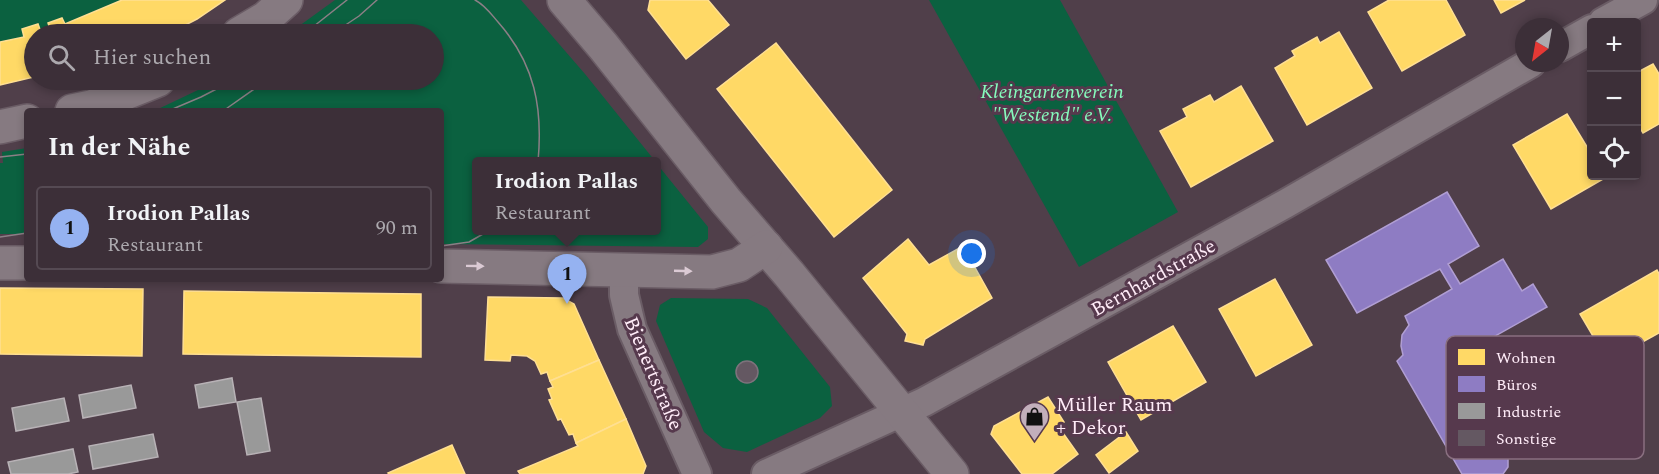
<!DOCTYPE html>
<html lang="de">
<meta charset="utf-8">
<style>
:root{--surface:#3c2f38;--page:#473b43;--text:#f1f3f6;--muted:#aca9ae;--line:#554a53;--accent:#95b2f1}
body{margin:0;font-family:Spectral,serif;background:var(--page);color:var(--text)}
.controls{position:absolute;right:18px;top:18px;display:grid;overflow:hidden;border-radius:6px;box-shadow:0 3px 9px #0003}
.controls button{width:54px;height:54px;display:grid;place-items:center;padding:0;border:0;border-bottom:2px solid var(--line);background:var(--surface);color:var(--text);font:30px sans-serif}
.compass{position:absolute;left:1515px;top:18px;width:54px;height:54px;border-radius:50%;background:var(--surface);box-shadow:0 3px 9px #0003;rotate:211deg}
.you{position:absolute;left:972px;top:254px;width:21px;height:21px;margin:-15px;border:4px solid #fff;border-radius:50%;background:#1a73e8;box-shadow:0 0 0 9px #1a73e833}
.badge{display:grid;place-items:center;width:39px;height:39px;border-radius:50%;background:var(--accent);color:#111;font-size:20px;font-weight:700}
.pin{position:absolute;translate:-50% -50px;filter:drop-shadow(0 2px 3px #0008)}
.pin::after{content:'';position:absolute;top:32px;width:21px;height:18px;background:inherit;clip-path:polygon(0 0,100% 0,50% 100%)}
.popup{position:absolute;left:472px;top:157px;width:189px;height:78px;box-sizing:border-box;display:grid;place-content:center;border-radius:6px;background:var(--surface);filter:drop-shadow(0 2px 4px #0005);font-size:20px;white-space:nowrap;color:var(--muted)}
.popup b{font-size:22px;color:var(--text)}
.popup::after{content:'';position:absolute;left:50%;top:100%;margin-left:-12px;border:12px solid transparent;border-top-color:var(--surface)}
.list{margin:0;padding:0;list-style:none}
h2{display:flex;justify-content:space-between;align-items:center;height:78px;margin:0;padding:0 24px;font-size:26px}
h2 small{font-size:20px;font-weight:400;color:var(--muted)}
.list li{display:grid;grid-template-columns:39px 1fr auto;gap:18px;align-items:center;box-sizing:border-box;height:84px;margin:0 12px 12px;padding:0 12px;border:2px solid var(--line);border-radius:6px}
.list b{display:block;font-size:22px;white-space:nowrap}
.list p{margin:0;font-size:20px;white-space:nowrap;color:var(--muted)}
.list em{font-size:20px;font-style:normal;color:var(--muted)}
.icon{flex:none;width:33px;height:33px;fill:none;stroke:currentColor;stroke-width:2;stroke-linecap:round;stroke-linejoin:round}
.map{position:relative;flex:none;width:1659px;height:474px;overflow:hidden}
.search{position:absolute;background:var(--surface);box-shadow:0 3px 9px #0003;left:24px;top:24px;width:420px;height:66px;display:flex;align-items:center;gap:15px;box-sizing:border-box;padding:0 21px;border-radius:33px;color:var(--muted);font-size:22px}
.panel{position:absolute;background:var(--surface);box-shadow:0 3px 9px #0003;left:24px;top:108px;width:420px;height:174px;border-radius:6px}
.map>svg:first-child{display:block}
.green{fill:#0b6140}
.homes{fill:#ffd966;stroke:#ffdf92;stroke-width:1.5}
.offices{fill:#8e7cc3;stroke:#b09ed3;stroke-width:1.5}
.industry{fill:#999;stroke:#b8b2b6;stroke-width:1.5}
.building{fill:#645862;stroke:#7e727c;stroke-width:1.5}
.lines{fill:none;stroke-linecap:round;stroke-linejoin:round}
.minor-casing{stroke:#6a5c65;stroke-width:32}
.tertiary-casing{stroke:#6a5c65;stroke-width:36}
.minor{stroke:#867a81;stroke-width:28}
.tertiary{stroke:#867a81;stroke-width:33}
.tram{stroke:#8c7f86;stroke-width:1.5}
.oneway{fill:#dbcad4}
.labels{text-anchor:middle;stroke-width:6;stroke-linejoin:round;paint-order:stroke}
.park-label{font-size:20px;font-style:italic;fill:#86fcbd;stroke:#56394d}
.street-label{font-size:20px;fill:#ffecf8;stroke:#56394d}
.poi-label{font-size:20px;fill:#ffecf8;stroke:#56394d;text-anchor:start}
.key{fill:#56394d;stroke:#896f80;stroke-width:1.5}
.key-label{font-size:16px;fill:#ffecf8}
</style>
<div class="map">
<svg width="1659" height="474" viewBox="0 0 1659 474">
<rect width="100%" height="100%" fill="#503f4a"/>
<g class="green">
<path d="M 0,0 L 122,0 C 84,17 42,38 0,42 Z"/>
<polygon points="335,0 521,0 585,74 655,161 477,162 477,230 657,230 657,164 708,227 708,239 698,247 441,244 441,111 154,111 219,80 434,80 434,34 288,34"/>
<polygon points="929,0 1060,0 1178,212 1079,267"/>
<polygon points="27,148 27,234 0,234 0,163 3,163 2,152"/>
<polygon points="671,298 748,299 767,308 830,387 832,406 820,418 747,452 723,448 704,432 656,321 660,305"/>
</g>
<g class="homes">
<polygon points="122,0 225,0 197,19 168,34 34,34 34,77 0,85 0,42 24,37 22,29 38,24 41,32 50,29 48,23 62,18 65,24"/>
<polygon points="650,0 708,0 729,25 686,59 648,10"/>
<polygon points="1389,0 1446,0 1465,35 1402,71 1368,12"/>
<polygon points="1494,0 1525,0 1501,13"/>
<polygon points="1339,32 1372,88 1307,125 1275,68 1295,56 1292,51 1317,37 1320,43"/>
<polygon points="776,43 892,190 834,237 717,89"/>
<polygon points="1653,64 1659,74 1659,124 1643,133 1640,128 1636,130 1636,73"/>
<polygon points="1241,86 1273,141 1191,187 1160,131 1187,117 1183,109 1210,95 1214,102"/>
<polygon points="1567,114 1592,155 1592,176 1604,176 1605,178 1551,209 1513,145"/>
<polygon points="908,239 929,265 963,246 992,298 925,339 923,345 905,341 907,334 863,278"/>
<polygon points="1657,270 1659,274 1659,333 1628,350 1620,337 1600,348 1580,314"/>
<polygon points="1275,279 1312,345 1256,376 1219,309"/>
<polygon points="0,288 143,289 142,356 0,354"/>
<polygon points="184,291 421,294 421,357 183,354"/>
<polygon points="488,297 563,298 574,304 599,360 550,381 547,372 541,374 535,361 527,356 511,355 510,361 485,360"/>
<polygon points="1173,326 1206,382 1141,420 1108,362"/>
<polygon points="599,360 626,419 576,443 573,434 569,435 561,419 558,420 549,400 552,399 548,389 553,387 550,381"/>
<polygon points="1048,397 1064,422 1058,426 1078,454 1052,474 1022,474 991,434 994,426"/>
<polygon points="626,419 646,466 643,474 520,474 518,471 578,446 576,443"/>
<polygon points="1126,432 1138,451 1109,473 1096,455"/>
<polygon points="452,445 465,474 389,474 388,473"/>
</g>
<polygon class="offices" points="1447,192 1479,246 1448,264 1460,284 1503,259 1522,291 1533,284 1547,307 1463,354 1462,359 1469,372 1486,384 1502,400 1516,419 1504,427 1514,444 1505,449 1508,459 1508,467 1503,474 1462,474 1397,361 1403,355 1401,346 1402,335 1409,325 1405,316 1452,289 1440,269 1357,313 1326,260"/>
<g class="industry">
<polygon points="232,378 236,402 199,408 195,385"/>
<polygon points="131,385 136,408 83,418 79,395"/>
<polygon points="64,398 69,421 16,431 12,408"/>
<polygon points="261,398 270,451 247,455 237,402"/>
<polygon points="153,434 158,457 93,469 89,446"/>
<polygon points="73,449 78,472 68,474 11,474 8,462"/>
</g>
<circle class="building" cx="747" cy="372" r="11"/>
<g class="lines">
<defs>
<g id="minor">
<polyline points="1603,22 1643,0"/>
<polyline points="1560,47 1592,29"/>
<polyline points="624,269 624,295 632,329 697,474"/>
<polyline points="766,474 924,402 1285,204 1531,63"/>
</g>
<g id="tertiary">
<polyline points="564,0 603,46 726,201 789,274 952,474"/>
<polyline points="239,34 266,18 286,0"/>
<polyline points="72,111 91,107 158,80"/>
<polyline points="0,127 27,121"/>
<polyline points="0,263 27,263"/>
<polyline points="441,266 712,272 739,265 766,247"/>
</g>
</defs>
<use href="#minor" class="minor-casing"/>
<use href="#tertiary" class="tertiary-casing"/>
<use href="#minor" class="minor"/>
<use href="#tertiary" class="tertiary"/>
<g class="tram">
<path d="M 475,0 C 485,5 491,14 498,22 C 535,64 543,108 538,162"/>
<polyline points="304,34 347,0"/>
<polyline points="332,34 359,16 377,0"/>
<polyline points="168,111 201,97 234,80"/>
<polyline points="223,111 267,80"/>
<polyline points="0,157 27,154"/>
<polyline points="0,237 27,233"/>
<polyline points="441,246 469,242 490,230"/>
</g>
</g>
<defs><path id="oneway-solid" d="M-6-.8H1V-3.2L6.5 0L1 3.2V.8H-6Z" transform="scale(1.5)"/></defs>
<g class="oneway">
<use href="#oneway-solid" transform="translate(475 266) rotate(1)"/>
<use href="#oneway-solid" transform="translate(683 271) rotate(2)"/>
</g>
<defs>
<symbol id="shop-pin" viewBox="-11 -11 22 30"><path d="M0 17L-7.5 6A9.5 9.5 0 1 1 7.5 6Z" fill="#c2afbb" stroke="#56394d"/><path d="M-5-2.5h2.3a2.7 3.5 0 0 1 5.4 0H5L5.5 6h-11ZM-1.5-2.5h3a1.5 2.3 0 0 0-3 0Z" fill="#111"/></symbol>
</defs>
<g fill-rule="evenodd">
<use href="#shop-pin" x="1018" y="400" width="33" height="45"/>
</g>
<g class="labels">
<g class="park-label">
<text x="1052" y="98">Kleingartenverein<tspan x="1052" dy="23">"Westend" e.V.</tspan></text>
</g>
<g class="street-label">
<text transform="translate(1153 277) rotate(-29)" y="7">Bernhardstraße</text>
<text transform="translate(654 373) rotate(67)" y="7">Bienertstraße</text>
</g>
<g class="poi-label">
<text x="1056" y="411">Müller Raum<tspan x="1056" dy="23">+ Dekor</tspan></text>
</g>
</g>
<rect x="1446" y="336" width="198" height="123" rx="9" class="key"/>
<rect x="1458" y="349" width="27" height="16" fill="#ffd966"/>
<rect x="1458" y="376" width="27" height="16" fill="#8e7cc3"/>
<rect x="1458" y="403" width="27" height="16" fill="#999"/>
<rect x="1458" y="430" width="27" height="16" fill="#645862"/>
<g class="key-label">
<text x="1496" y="363">Wohnen</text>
<text x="1496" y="390">Büros</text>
<text x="1496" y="417">Industrie</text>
<text x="1496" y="444">Sonstige</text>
</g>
</svg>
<div class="controls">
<button>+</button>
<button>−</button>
<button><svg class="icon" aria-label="locate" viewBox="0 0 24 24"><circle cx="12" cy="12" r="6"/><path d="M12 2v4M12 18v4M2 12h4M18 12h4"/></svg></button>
</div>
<svg class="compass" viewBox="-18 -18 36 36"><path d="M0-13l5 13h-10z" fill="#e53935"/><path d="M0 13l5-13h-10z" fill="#aca9ae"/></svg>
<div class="you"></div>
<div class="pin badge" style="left:567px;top:304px">1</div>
<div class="popup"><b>Irodion Pallas</b>Restaurant</div>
<div class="search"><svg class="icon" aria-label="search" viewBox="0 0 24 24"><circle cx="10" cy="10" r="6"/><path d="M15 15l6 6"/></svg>Hier suchen</div>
<section class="panel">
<h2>In der Nähe<small></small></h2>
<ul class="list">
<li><span class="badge">1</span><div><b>Irodion Pallas</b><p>Restaurant</p></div><em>90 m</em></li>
</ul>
</section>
</div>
